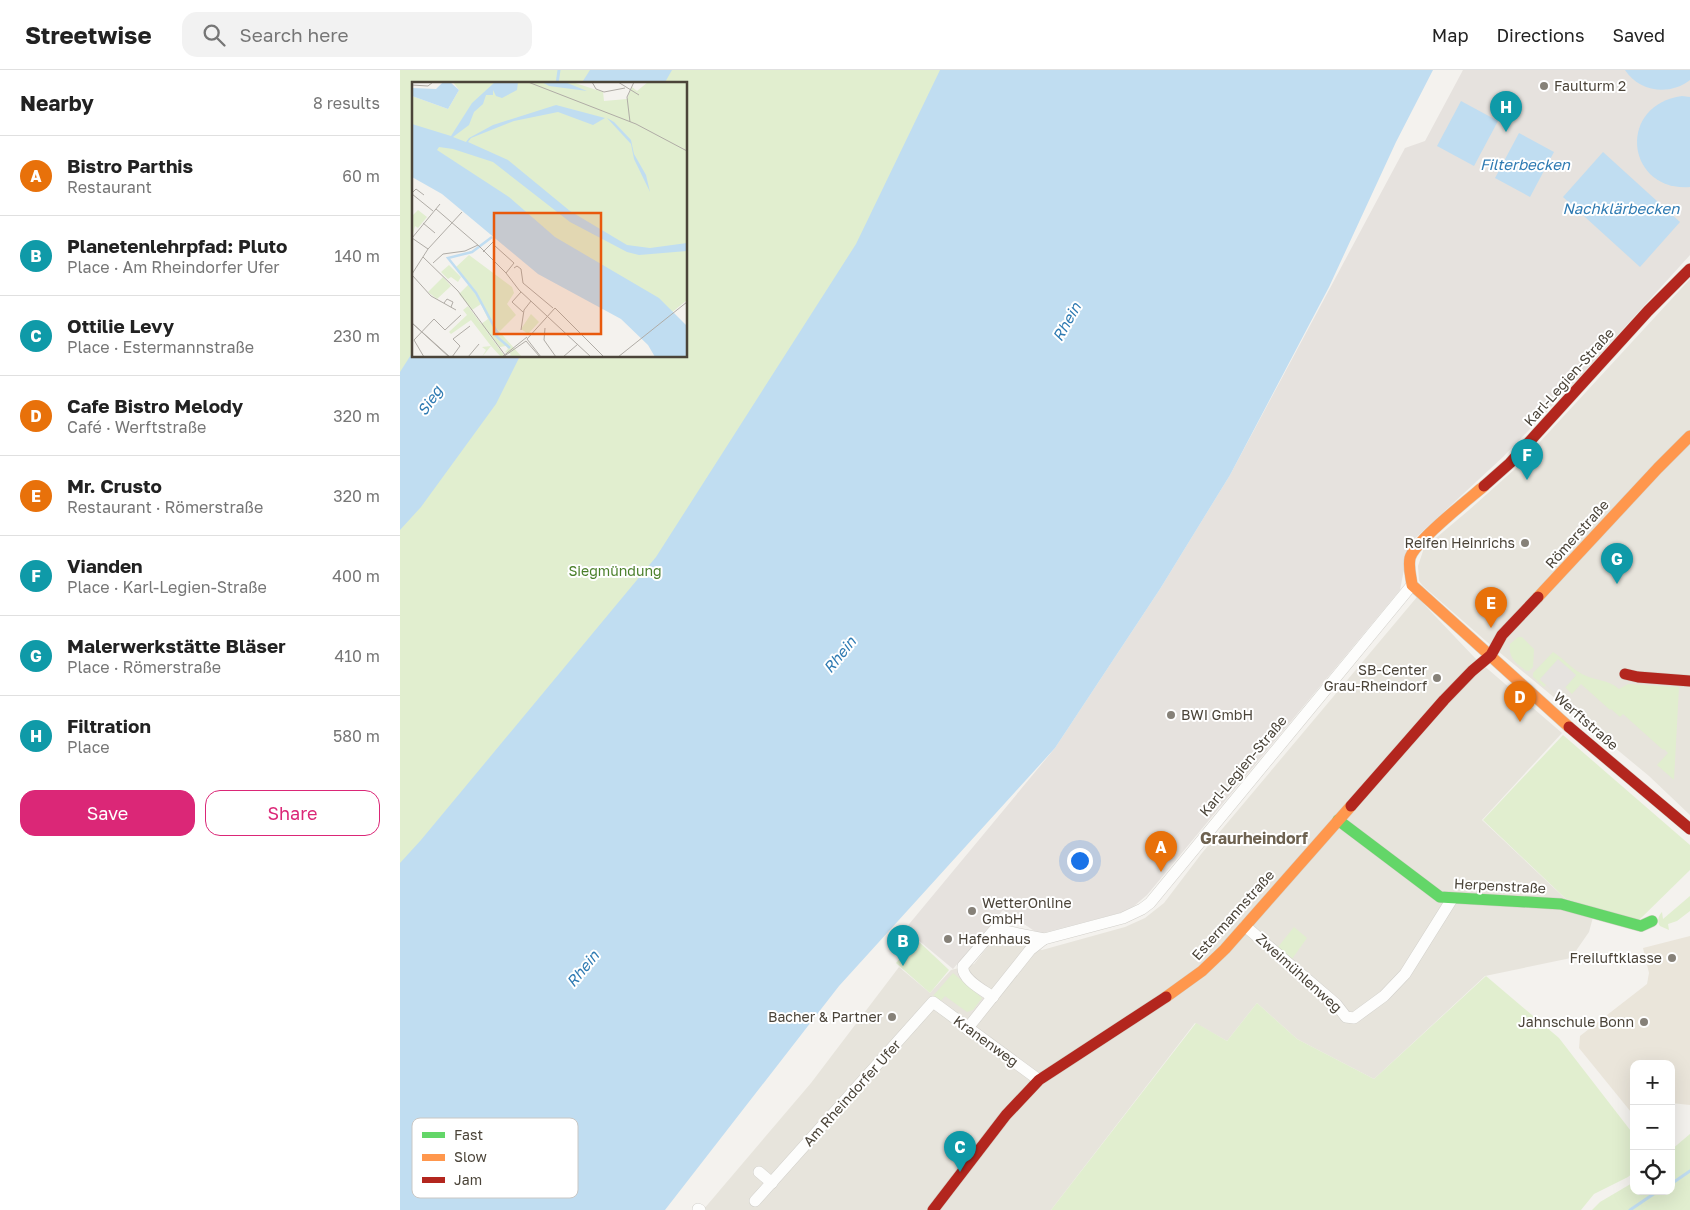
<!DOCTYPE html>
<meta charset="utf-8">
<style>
:root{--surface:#fff;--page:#f2f2f2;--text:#222;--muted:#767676;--line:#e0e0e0;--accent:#db2777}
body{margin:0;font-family:"Golos Text",sans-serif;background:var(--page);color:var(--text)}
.controls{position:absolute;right:15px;bottom:15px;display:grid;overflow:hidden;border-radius:10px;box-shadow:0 5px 20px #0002}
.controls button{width:45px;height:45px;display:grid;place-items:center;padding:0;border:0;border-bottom:1px solid var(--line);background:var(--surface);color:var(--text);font:25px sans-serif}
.you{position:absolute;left:679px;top:790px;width:18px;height:18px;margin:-12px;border:4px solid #fff;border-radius:50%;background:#1a73e8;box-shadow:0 0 0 8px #1a73e833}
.badge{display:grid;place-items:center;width:32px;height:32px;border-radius:50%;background:var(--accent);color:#fff;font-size:16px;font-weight:700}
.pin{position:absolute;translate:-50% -41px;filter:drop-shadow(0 1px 2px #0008)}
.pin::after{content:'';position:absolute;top:26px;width:18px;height:15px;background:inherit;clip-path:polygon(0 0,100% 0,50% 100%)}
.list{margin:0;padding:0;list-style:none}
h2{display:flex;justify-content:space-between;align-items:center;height:65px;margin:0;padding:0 20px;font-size:21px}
h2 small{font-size:16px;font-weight:400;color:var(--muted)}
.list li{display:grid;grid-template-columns:32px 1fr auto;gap:15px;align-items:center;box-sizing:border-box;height:80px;padding:0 20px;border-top:1px solid var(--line)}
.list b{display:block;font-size:19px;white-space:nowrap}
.list p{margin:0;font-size:16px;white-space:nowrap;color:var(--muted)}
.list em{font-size:16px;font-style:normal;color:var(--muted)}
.actions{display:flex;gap:10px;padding:15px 20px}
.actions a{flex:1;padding:11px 0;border:1px solid var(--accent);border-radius:15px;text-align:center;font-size:18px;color:var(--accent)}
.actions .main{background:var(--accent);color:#fff}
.icon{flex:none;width:28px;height:28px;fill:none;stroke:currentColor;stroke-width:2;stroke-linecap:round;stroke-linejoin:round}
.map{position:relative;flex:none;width:1290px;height:1140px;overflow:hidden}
header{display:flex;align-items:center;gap:30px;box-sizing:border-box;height:70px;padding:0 25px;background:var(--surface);border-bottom:1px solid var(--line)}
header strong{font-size:24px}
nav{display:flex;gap:28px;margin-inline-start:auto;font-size:18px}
.search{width:350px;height:45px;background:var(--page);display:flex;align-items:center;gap:12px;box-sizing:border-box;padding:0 18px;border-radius:15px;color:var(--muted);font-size:19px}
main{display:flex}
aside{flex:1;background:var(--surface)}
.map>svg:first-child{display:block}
.residential{fill:#e7e4dc}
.industrial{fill:#e6e2de}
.education{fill:#eae5da}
.green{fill:#e1eecf}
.parking{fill:#e6e3df}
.water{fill:#c0ddf1}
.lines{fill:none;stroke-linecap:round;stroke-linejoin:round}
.stream{stroke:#c0ddf1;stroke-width:3}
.street-casing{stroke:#d2d0cb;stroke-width:12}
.fast-casing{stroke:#d3cfc5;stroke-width:12}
.slow-casing{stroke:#d3cfc5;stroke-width:12}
.jam-casing{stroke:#d3cfc5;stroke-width:12}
.street{stroke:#fdfdfc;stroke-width:11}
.fast{stroke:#63d668;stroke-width:11}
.slow{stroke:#ff974d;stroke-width:11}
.jam{stroke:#b3261e;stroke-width:11}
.poi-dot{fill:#868178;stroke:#fff;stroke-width:2}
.labels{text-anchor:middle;stroke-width:4;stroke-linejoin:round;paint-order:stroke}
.poi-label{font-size:14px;fill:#4b4439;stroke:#fff;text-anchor:end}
.street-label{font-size:14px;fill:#4b4439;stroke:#fff}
.park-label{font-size:14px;fill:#4a7f2a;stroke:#fff}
.water-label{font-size:15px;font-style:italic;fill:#2e7ab2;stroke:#fff}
.quarter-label{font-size:16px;font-weight:bold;fill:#6e6250;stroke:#fff}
.inset-river{fill:none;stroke:#c0ddf1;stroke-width:2.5}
.inset-road{fill:none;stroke:#b0aca6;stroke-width:1}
.view{fill:#e8590c;fill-opacity:0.15;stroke:#e8590c;stroke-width:2.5}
.inset-edge{fill:none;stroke:#4b4439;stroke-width:2.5}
.key{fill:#fff;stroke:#c9c7c4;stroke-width:1}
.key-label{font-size:14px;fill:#4b4439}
</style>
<header>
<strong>Streetwise</strong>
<div class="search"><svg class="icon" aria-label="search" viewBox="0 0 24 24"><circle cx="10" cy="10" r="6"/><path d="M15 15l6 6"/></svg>Search here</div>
<nav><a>Map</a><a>Directions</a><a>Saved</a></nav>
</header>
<main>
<aside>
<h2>Nearby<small>8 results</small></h2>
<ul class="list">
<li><span class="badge" style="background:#e8710a">A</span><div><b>Bistro Parthis</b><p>Restaurant</p></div><em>60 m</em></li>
<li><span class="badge" style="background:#0f9aa8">B</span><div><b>Planetenlehrpfad: Pluto</b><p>Place · Am Rheindorfer Ufer</p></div><em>140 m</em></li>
<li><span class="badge" style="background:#0f9aa8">C</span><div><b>Ottilie Levy</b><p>Place · Estermannstraße</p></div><em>230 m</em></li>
<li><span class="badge" style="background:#e8710a">D</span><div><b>Cafe Bistro Melody</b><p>Café · Werftstraße</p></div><em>320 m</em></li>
<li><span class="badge" style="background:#e8710a">E</span><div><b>Mr. Crusto</b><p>Restaurant · Römerstraße</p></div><em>320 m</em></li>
<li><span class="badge" style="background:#0f9aa8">F</span><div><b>Vianden</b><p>Place · Karl-Legien-Straße</p></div><em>400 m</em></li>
<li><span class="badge" style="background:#0f9aa8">G</span><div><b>Malerwerkstätte Bläser</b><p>Place · Römerstraße</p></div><em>410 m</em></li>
<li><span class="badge" style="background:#0f9aa8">H</span><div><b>Filtration</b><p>Place</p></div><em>580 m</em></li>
</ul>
<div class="actions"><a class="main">Save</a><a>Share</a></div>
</aside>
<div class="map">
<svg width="1290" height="1140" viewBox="0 0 1290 1140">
<rect width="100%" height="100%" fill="#f4f2ee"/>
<g class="residential">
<polygon points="1290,209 1290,745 1249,706 1087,572 1023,516 1019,511 1018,496 1024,478 1069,440 1115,399"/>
<polygon points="1017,527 1075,588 1162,663 1082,750 1171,834 1195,840 1189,862 1171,888 1085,906 974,1009 897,969 857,933 827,971 795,953 651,1140 303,1140 411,1013 499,897 530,923 551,900 574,894 593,870 609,868 642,880 725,857 745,848 764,833 802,783"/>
</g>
<polygon class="industrial" points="1063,0 1290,0 1290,185 1177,310 1103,387 1009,474 1000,520 747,825 734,836 723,842 639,864 603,840 553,899 505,859 655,678 760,519 830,405 1005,78 1025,71"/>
<polygon class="education" points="1290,866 1290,1035 1271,1033 1271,994 1234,994 1234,1041 1231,1042 1179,978 1180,966 1247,914 1249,903 1243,878"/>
<g class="green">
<polygon points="0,0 232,0 224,14 14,14 14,286 286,286 286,14 232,14 240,0 783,0 0,1106"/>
<path d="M 1118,567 L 1122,567 L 1134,579 L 1133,597 L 1129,601 L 1126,601 C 1116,593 1108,588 1110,574 Z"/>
<path d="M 1153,582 C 1163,588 1171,598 1182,604 C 1195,611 1208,609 1219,619 L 1228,614 L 1279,617 L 1274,710 L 1257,695 L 1268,683 L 1264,679 L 1263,680 L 1223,644 L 1220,647 L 1211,639 L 1210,640 L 1181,614 L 1172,624 L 1165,617 L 1176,605 L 1140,610 L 1146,615 L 1144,617 L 1133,607 L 1133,603 Z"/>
<polygon points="1163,665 1290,775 1290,800 1237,852 1166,829 1083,750"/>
<path d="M 1290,826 L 1290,841 L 1277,851 L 1268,854 L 1269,860 L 1260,856 C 1257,851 1258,846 1262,842 L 1263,849 Z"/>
<polygon points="894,857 907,868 892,889 878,877"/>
<polygon points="516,869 549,900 530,923 496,893"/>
<polygon points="553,903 582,928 573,940 567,942 545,926 540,932 533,926"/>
<polygon points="1086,906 1159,968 1234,1065 1234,1102 1228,1107 1194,1124 1181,1140 651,1140 796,953 827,971 857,933 897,969 974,1009"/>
<polygon points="1290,1064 1290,1140 1192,1140 1200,1132 1234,1112 1234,1121 1271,1121 1271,1080"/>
</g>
<polygon class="parking" points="1158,589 1176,605 1158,626 1140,609"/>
<g class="water">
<polygon points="190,0 272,0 264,14 181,14"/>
<polygon points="540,0 1033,0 996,72 929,217 830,405 760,519 655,678 439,916 265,1140 0,1140 0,793 21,770 256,487 456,174"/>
<path d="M 1225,0 L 1290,0 L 1290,10 C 1270,26 1239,22 1225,0 Z"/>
<path d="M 1282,26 L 1290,27 L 1290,117 C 1226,122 1216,35 1282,26 Z"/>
<polygon points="1061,31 1098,51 1074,96 1037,76"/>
<polygon points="1119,63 1154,82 1130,127 1095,108"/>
<polygon points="1203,82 1280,152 1240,197 1163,127"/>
<polygon points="14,280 14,286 120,286 96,334 21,437 0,460 0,302"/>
</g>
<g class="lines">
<g class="stream">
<polyline points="157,14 159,0"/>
<polyline points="1271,1114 1290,1101"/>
<polyline points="1230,1140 1258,1121"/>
</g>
<defs>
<g id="street">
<polyline points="845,856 936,934 946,947 954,948 984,926 1005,904 1052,829"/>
<path d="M 593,927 C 583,920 561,909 563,896 L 595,859 L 644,869"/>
<polyline points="567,959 630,880 644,869 723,848 742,839 750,833 1012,515"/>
<polyline points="359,1102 372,1113"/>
<polyline points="355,1131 533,932 639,1010"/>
<polyline points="298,1139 300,1140"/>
</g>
<polyline id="fast" points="938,750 1040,827 1161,834 1241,856 1252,851"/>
<g id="slow">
<path d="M 1084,416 C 1069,429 1014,472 1010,488 C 1008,497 1011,506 1012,515 L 1169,657"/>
<polyline points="1138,527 1258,398 1290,366"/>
<polyline points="766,927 802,901 825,879 951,736"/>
</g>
<g id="jam">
<polyline points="1084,416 1110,393 1248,241 1290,199"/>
<polyline points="1225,604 1238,607 1290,611"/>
<polyline points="1169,657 1290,759"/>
<polyline points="951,736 1044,630 1072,601 1091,585 1102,565 1138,527"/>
<polyline points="533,1140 606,1045 639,1010 766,927"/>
</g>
</defs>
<use href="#street" class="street-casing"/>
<use href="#fast" class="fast-casing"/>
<use href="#slow" class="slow-casing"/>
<use href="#jam" class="jam-casing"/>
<use href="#street" class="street"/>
<use href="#fast" class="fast"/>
<use href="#slow" class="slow"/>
<use href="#jam" class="jam"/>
</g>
<g class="poi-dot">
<circle cx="1144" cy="16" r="5"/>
<circle cx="1125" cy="473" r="5"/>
<circle cx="1037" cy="608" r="5"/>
<circle cx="771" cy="645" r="5"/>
<circle cx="572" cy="841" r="5"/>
<circle cx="548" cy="869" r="5"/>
<circle cx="1272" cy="888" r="5"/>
<circle cx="492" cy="947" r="5"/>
<circle cx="1244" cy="952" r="5"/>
</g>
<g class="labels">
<g class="poi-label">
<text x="1154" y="21" text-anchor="start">Faulturm 2</text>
<text x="1115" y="478">Reifen Heinrichs</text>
<text x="1027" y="605">SB-Center<tspan x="1027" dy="16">Grau-Rheindorf</tspan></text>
<text x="781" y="650" text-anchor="start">BWI GmbH</text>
<text x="582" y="838" text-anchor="start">WetterOnline<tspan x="582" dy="16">GmbH</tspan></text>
<text x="558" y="874" text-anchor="start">Hafenhaus</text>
<text x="1262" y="893">Freiluftklasse</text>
<text x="482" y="952">Bacher &amp; Partner</text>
<text x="1234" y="957">Jahnschule Bonn</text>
</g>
<g class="street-label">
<text transform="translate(1169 307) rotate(-48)" y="5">Karl-Legien-Straße</text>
<text transform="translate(1177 464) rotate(-48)" y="5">Römerstraße</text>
<text transform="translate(1186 651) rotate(41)" y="5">Werftstraße</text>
<text transform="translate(843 696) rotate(-50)" y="5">Karl-Legien-Straße</text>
<text transform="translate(1100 816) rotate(3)" y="5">Herpenstraße</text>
<text transform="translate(833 845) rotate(-48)" y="5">Estermannstraße</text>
<text transform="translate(899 903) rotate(42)" y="5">Zweimühlenweg</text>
<text transform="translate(586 971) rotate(36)" y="5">Kranenweg</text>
<text transform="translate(452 1023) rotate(-48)" y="5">Am Rheindorfer Ufer</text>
</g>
<g class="park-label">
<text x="215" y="506">Siegmündung</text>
</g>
<g class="water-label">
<text x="1125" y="100">Filterbecken</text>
<text x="1221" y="144">Nachklärbecken</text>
<text transform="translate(667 252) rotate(-61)" y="5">Rhein</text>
<text transform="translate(30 331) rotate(-56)" y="5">Sieg</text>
<text transform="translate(440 585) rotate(-51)" y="5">Rhein</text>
<text transform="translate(183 899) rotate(-51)" y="5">Rhein</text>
</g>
<g class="quarter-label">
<text x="854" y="774">Graurheindorf</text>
</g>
</g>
<g transform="translate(12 12)">
<rect width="275" height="275" fill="#f4f2ee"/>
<path d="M 41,0 L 160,0 L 191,10 L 192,19 L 215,17 L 220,5 L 225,9 L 236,0 L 275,0 L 275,165 L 217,167 L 275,166 L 275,218 L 247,241 L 0,70 L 0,14 L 36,27 L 47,8 ZM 6,128 L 15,135 L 6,146 L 3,144 L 0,156 L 0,134 ZM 57,173 L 100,205 L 102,211 L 95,222 L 104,233 L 88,249 L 85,247 L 110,275 L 96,275 L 99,272 L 93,270 L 96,267 L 94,264 L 88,265 L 69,242 L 76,237 L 69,222 L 60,228 L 47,212 L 57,202 L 44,185 ZM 37,183 L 49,195 L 46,200 L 39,195 L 36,197 L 29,190 ZM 31,195 L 39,204 L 25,217 L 16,210 ZM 56,224 L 92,273 L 89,275 L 79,264 L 70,275 L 74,268 L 70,265 L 79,264 L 59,238 L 39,252 L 37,250 L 55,233 L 51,228 ZM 119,232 L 127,240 L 116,252 L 109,247 Z" fill="#e1eecf"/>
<path d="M 31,0 L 38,0 L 47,8 L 36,27 L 0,14 L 0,6 L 24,7 ZM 83,0 L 106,0 L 105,8 L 90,16 L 84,14 L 81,8 L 81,13 L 74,13 L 71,22 L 62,30 L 57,43 L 41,55 L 54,60 L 57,56 L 81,43 L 144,23 L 193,36 L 181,43 L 146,30 L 102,39 L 59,56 L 56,60 L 96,78 L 158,129 L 215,163 L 238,166 L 275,161 L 275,169 L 227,173 L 215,170 L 158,140 L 81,80 L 41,67 L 27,65 L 25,68 L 97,115 L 143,155 L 247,216 L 275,244 L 275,275 L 243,275 L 236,263 L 209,237 L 126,192 L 30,112 L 0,95 L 0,42 L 39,54 L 60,21 ZM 130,0 L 153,0 L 175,9 L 137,4 ZM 195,36 L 202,40 L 219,58 L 222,72 L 234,93 L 238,110 L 222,77 L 219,62 Z" fill="#c0ddf1"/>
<path class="inset-river" d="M 80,155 L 60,170 L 36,176 L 64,211 L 86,252 L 84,254 L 98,266"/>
<path class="inset-road" d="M 116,0 L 224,42 L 275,69M 180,0 L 184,7 L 192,10 L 213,6M 206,0 L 227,13M 0,3 L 16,4 L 21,0M 218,40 L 215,15 L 222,0M 0,111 L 4,107 L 12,113M 0,112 L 21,129M 24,127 L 67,164 L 94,191 L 107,208 L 179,275M 11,141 L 23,151M 83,164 L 102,181 L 94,191M 16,167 L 0,156 L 28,122M 71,170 L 82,159M 11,175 L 46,209 L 93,273M 21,181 L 31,172 L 53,169 L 66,163M 102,186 L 105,184 L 109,187 L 111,201 L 141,226M 0,192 L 16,167 L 50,130M 0,193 L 19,214 L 44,228M 109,210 L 100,220 L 111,230M 32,221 L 35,217 L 41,220 L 39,225M 0,241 L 38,275M 0,241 L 37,275M 133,246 L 132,258 L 144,275M 109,248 L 112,228 L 119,219M 115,257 L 143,226 L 192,275M 115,257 L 129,275M 12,275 L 2,258 L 22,237 L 33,248 L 49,233M 40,275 L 48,264 L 41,257 L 58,244M 56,275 L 67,262M 90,275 L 115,255M 91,275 L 114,259 L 128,275M 151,275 L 166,262M 206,275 L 275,220"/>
<path class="view" d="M 82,131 L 189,131 L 189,252 L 82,252 Z"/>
<rect width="275" height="275" class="inset-edge"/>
</g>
<rect x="12" y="1048" width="166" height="80" rx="8" class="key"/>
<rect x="22" y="1062" width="23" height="6" fill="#63d668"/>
<rect x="22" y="1084" width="23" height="7" fill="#ff974d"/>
<rect x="22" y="1107" width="23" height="6" fill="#b3261e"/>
<g class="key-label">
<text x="54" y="1070">Fast</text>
<text x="54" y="1092">Slow</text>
<text x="54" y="1115">Jam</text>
</g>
</svg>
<div class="controls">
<button>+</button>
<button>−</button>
<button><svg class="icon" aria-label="locate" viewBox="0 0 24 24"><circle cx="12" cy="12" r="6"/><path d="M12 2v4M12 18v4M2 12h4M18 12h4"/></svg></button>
</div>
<div class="you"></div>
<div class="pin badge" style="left:761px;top:802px;background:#e8710a">A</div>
<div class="pin badge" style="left:503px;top:896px;background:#0f9aa8">B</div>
<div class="pin badge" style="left:560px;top:1102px;background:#0f9aa8">C</div>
<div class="pin badge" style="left:1120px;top:652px;background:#e8710a">D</div>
<div class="pin badge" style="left:1091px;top:558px;background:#e8710a">E</div>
<div class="pin badge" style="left:1127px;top:410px;background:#0f9aa8">F</div>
<div class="pin badge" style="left:1217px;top:514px;background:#0f9aa8">G</div>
<div class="pin badge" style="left:1106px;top:62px;background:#0f9aa8">H</div>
</div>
</main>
